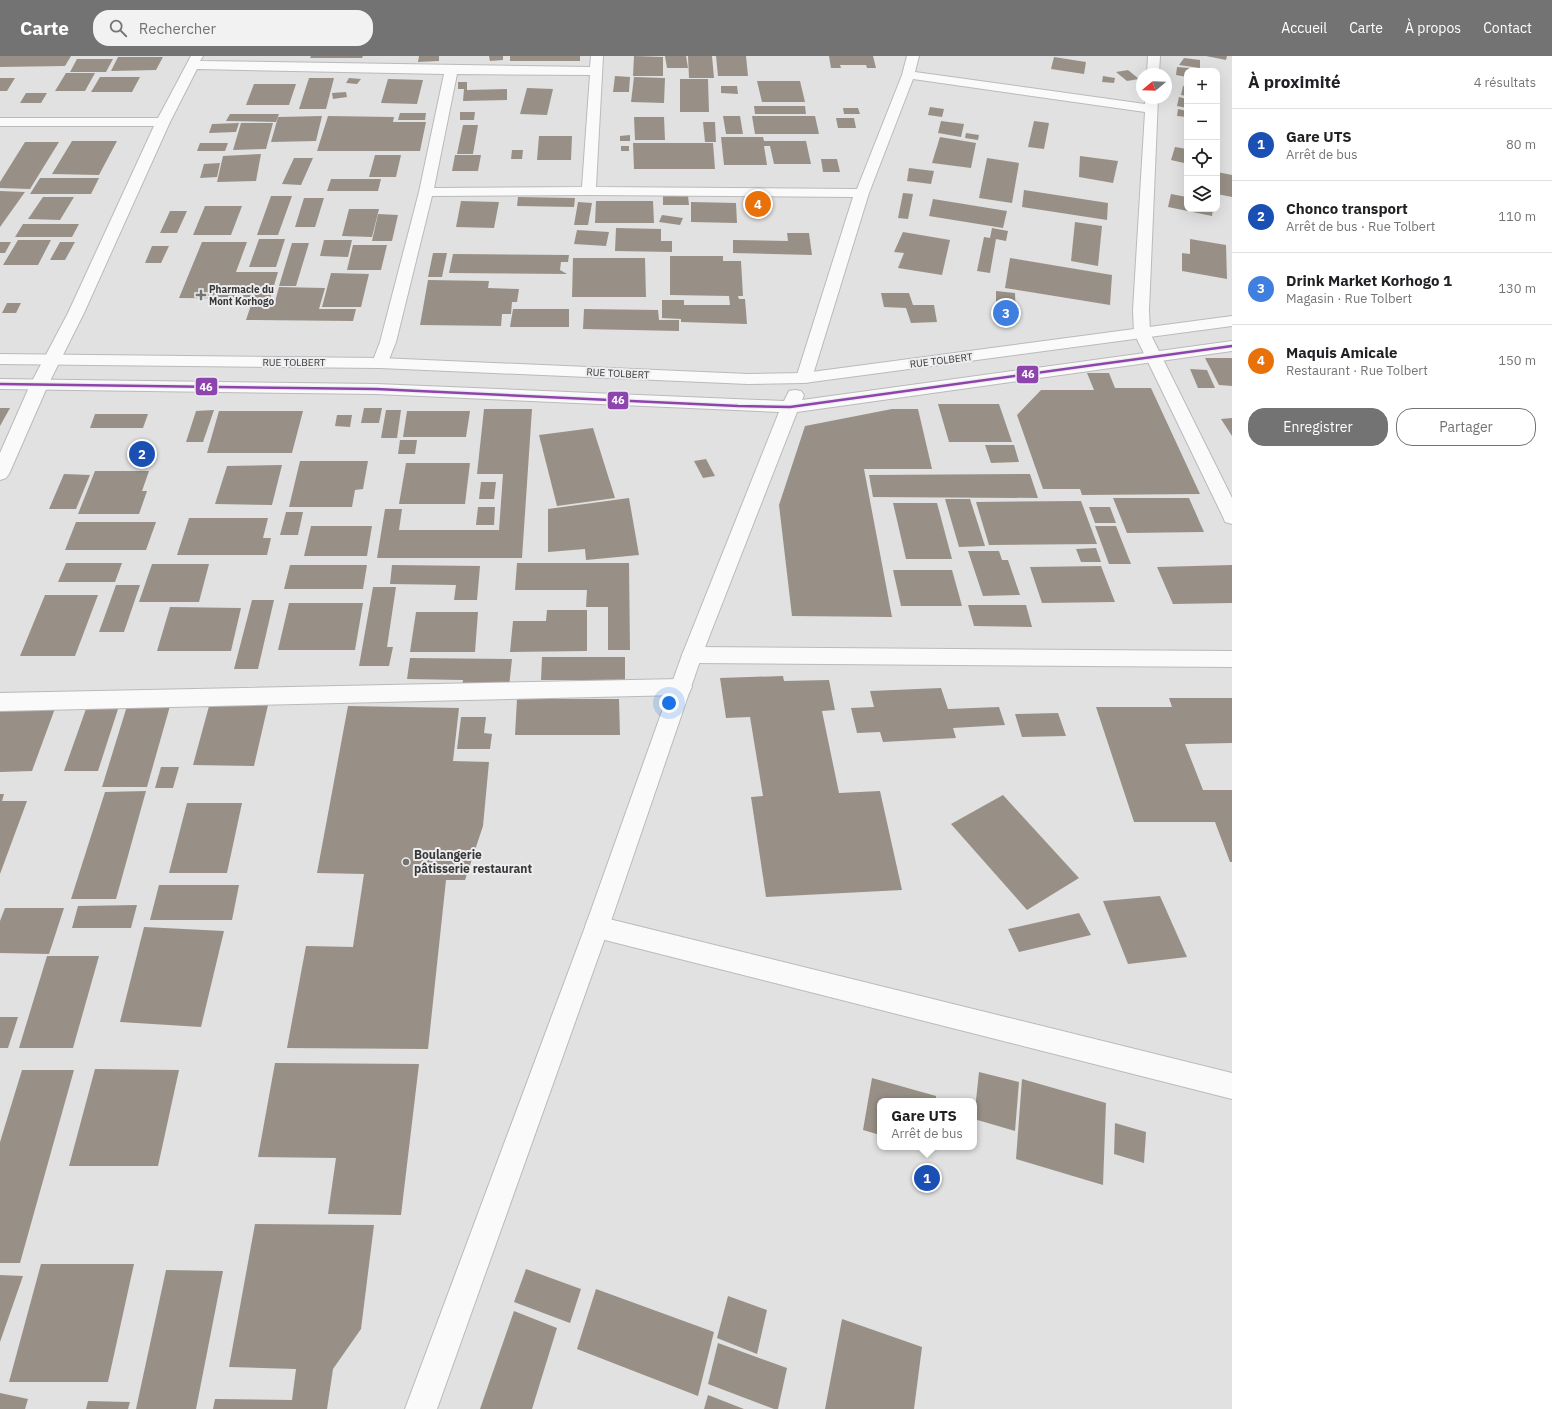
<!DOCTYPE html>
<html lang="fr">
<meta charset="utf-8">
<style>
:root{--surface:#fff;--page:#f2f2f2;--text:#202124;--muted:#757577;--line:#e0e0e0;--accent:#737374}
body{margin:0;font-family:"IBM Plex Sans",sans-serif;background:var(--page);color:var(--text)}
.controls{position:absolute;right:12px;top:12px;display:grid;overflow:hidden;border-radius:8px;box-shadow:0 4px 16px #0002}
.controls button{width:36px;height:36px;display:grid;place-items:center;padding:0;border:0;border-bottom:1px solid var(--line);background:var(--surface);color:var(--text);font:20px sans-serif}
.compass{position:absolute;left:1136px;top:12px;width:36px;height:36px;border-radius:50%;background:var(--surface);box-shadow:0 4px 16px #0002;rotate:251deg}
.you{position:absolute;left:669px;top:647px;width:14px;height:14px;margin:-10px;border:3px solid #fff;border-radius:50%;background:#1a73e8;box-shadow:0 0 0 6px #1a73e833}
.badge{display:grid;place-items:center;width:26px;height:26px;border-radius:50%;background:var(--accent);color:#fff;font-size:13px;font-weight:700}
.pin{position:absolute;translate:-50% -50%;border:2px solid #fff;box-shadow:0 1px 4px #0006}
.popup{position:absolute;left:877px;top:1042px;width:100px;height:52px;box-sizing:border-box;display:grid;place-content:center;border-radius:8px;background:var(--surface);filter:drop-shadow(0 1px 3px #0005);font-size:13px;white-space:nowrap;color:var(--muted)}
.popup b{font-size:15px;color:var(--text)}
.popup::after{content:'';position:absolute;left:50%;top:100%;margin-left:-8px;border:8px solid transparent;border-top-color:var(--surface)}
.list{margin:0;padding:0;list-style:none}
h2{display:flex;justify-content:space-between;align-items:center;height:52px;margin:0;padding:0 16px;font-size:17px}
h2 small{font-size:13px;font-weight:400;color:var(--muted)}
.list li{display:grid;grid-template-columns:26px 1fr auto;gap:12px;align-items:center;box-sizing:border-box;height:72px;padding:0 16px;border-top:1px solid var(--line)}
.list b{display:block;font-size:15px;white-space:nowrap}
.list p{margin:0;font-size:13px;white-space:nowrap;color:var(--muted)}
.list em{font-size:13px;font-style:normal;color:var(--muted)}
.actions{display:flex;gap:8px;padding:12px 16px}
.actions a{flex:1;padding:9px 0;border:1px solid var(--accent);border-radius:16px;text-align:center;font-size:14px;color:var(--accent)}
.actions .main{background:var(--accent);color:#fff}
.icon{flex:none;width:22px;height:22px;fill:none;stroke:currentColor;stroke-width:2;stroke-linecap:round;stroke-linejoin:round}
.map{position:relative;flex:none;width:1232px;height:1353px;overflow:hidden}
header{display:flex;align-items:center;gap:24px;box-sizing:border-box;height:56px;padding:0 20px;background:var(--accent);color:#fff}
header strong{font-size:19px}
nav{display:flex;gap:22px;margin-inline-start:auto;font-size:14px}
.search{width:280px;height:36px;background:var(--page);display:flex;align-items:center;gap:10px;box-sizing:border-box;padding:0 14px;border-radius:16px;color:var(--muted);font-size:15px}
main{display:flex}
aside{flex:1;background:var(--surface)}
.map>svg:first-child{display:block}
.building{fill:#989086}
.lines{fill:none;stroke-linecap:round;stroke-linejoin:round}
.street-casing{stroke:#bababa;stroke-width:2}
.secondary-casing{stroke:#bababa;stroke-width:2}
.street{fill:#fafafa;fill-rule:evenodd}
.secondary{fill:#fafafa;fill-rule:evenodd}
.bus-1-casing{stroke:#ededef;stroke-width:5}
.bus-1{stroke:#8e44ad;stroke-width:2.5}
.poi-dot{fill:#737374;stroke:#ededef;stroke-width:1.5}
.labels{text-anchor:middle;stroke-width:4;stroke-linejoin:round;paint-order:stroke}
.far-poi-label{font-size:10px;font-weight:bold;fill:#383839;stroke:#ededef;text-anchor:start}
.far-street-label{font-size:10px;fill:#383839;stroke:#ededef}
.poi-label{font-size:12px;font-weight:bold;fill:#383839;stroke:#ededef;text-anchor:start}
.line-badge{stroke:#ededef;stroke-width:1.5}
.badge-label{font-size:11px;text-anchor:middle;font-weight:bold;fill:#fff}
</style>
<header>
<strong>Carte</strong>
<div class="search"><svg class="icon" aria-label="search" viewBox="0 0 24 24"><circle cx="10" cy="10" r="6"/><path d="M15 15l6 6"/></svg>Rechercher</div>
<nav><a>Accueil</a><a>Carte</a><a>À propos</a><a>Contact</a></nav>
</header>
<main>
<div class="map">
<svg width="1232" height="1353" viewBox="0 0 1232 1353">
<rect width="100%" height="100%" fill="#e1e1e1"/>
<g class="building">
<polygon points="0,0 71,0 65,10 0,11"/>
<polygon points="311,0 363,0 362,2 310,2"/>
<polygon points="419,0 439,0 439,5 418,6"/>
<polygon points="489,0 503,0 503,4 490,5"/>
<rect x="510" y="0" width="70" height="5"/>
<polygon points="634,0 663,1 663,20 633,20"/>
<polygon points="665,0 686,0 688,12 667,12"/>
<polygon points="688,0 712,0 714,22 689,22"/>
<polygon points="716,0 746,0 748,20 718,20"/>
<polygon points="829,0 873,0 876,12 867,12 866,9 840,9 841,12 831,12"/>
<polygon points="1206,0 1227,0 1226,4"/>
<polygon points="118,1 163,1 156,14 111,15"/>
<polygon points="1054,1 1086,6 1084,18 1051,13"/>
<polygon points="1184,2 1200,4 1200,12 1179,9"/>
<polygon points="77,3 113,3 106,16 70,16"/>
<polygon points="1177,11 1189,12 1189,15 1187,15 1187,21 1176,19"/>
<polygon points="1128,14 1139,23 1127,25 1116,16"/>
<polygon points="66,17 95,17 85,35 55,35"/>
<polygon points="615,20 630,21 629,36 613,36"/>
<polygon points="1103,20 1115,22 1114,27 1102,26"/>
<polygon points="100,21 140,21 132,36 91,36"/>
<polygon points="634,21 665,22 664,47 631,46"/>
<polygon points="0,22 15,22 7,35 0,35"/>
<polygon points="309,22 334,22 326,53 299,53"/>
<polygon points="349,22 361,23 357,28 346,27"/>
<polygon points="388,23 423,24 417,48 381,47"/>
<polygon points="680,23 708,23 709,56 680,56"/>
<polygon points="757,25 800,25 805,46 762,46"/>
<polygon points="458,26 467,26 467,34 507,33 507,44 463,45 464,33 458,33"/>
<polygon points="254,28 296,28 289,49 246,49"/>
<polygon points="721,30 737,30 738,38 721,37"/>
<polygon points="1183,30 1187,31 1187,40 1181,39"/>
<polygon points="527,32 553,33 547,59 520,58"/>
<polygon points="346,36 347,41 333,43 332,37"/>
<polygon points="26,37 47,37 41,47 20,47"/>
<polygon points="1179,41 1187,43 1187,52 1177,50"/>
<polygon points="754,50 805,50 806,58 755,58"/>
<polygon points="930,51 944,53 942,61 928,59"/>
<polygon points="843,52 858,52 860,58 844,58"/>
<polygon points="1178,53 1187,55 1187,61 1177,60"/>
<polygon points="460,56 475,56 474,64 460,64"/>
<polygon points="400,57 426,57 425,64 398,64"/>
<polygon points="230,58 279,58 276,66 226,65"/>
<polygon points="322,60 316,85 271,86 278,61"/>
<polygon points="328,60 394,61 393,66 426,66 420,95 317,95"/>
<polygon points="723,60 740,60 743,78 726,78"/>
<polygon points="752,60 815,60 819,78 755,78"/>
<polygon points="634,61 664,61 665,84 635,84"/>
<polygon points="836,62 854,62 856,72 838,72"/>
<polygon points="941,65 964,68 961,81 938,77"/>
<polygon points="1034,65 1049,67 1044,93 1028,91"/>
<polygon points="703,66 715,66 716,86 705,86"/>
<polygon points="239,67 236,76 209,77 212,68"/>
<polygon points="241,67 273,67 266,93 233,94"/>
<polygon points="463,69 478,69 473,98 457,98"/>
<polygon points="966,77 979,79 978,84 965,82"/>
<polygon points="630,79 630,85 620,85 620,80"/>
<polygon points="539,80 572,80 571,104 537,104"/>
<polygon points="721,81 763,81 764,85 806,85 811,108 774,108 770,90 764,90 767,109 724,109"/>
<polygon points="940,81 976,87 971,112 932,107"/>
<polygon points="72,85 117,85 99,119 52,118"/>
<polygon points="25,86 59,86 30,133 0,132 0,126"/>
<polygon points="200,87 228,87 225,95 197,95"/>
<polygon points="633,87 713,87 715,113 634,113"/>
<rect x="621" y="90" width="8" height="5"/>
<polygon points="1175,91 1187,93 1184,107 1171,104"/>
<polygon points="512,94 523,94 522,103 511,103"/>
<polygon points="261,98 256,125 217,126 223,100"/>
<polygon points="375,99 401,99 396,121 369,121"/>
<polygon points="455,99 481,99 478,115 452,115"/>
<polygon points="1080,100 1118,105 1113,127 1079,121"/>
<polygon points="294,102 313,102 301,129 282,128"/>
<polygon points="987,102 1019,107 1012,147 979,142"/>
<polygon points="821,103 837,103 840,116 823,116"/>
<polygon points="220,107 217,121 200,122 204,108"/>
<polygon points="909,112 934,115 931,128 907,125"/>
<polygon points="1217,116 1232,119 1232,141 1217,138"/>
<polygon points="40,122 99,122 91,138 30,138"/>
<polygon points="331,123 381,123 378,135 327,135"/>
<polygon points="1024,134 1108,147 1107,164 1022,151"/>
<polygon points="0,135 25,136 0,171"/>
<polygon points="903,137 913,138 908,163 898,162"/>
<polygon points="1171,138 1187,141 1187,153 1213,153 1212,160 1168,151"/>
<polygon points="271,140 292,140 278,179 257,179"/>
<polygon points="663,140 688,140 689,149 663,149"/>
<polygon points="43,141 74,141 60,164 28,163"/>
<polygon points="518,141 575,142 574,151 517,150"/>
<polygon points="304,142 324,142 315,171 295,171"/>
<polygon points="933,143 1007,155 1003,172 929,160"/>
<polygon points="461,145 499,146 494,172 456,171"/>
<polygon points="596,145 653,145 654,167 595,167"/>
<polygon points="578,146 592,147 588,169 574,169"/>
<polygon points="691,146 736,147 737,167 691,166"/>
<polygon points="205,150 242,150 231,179 193,179"/>
<polygon points="349,153 379,153 372,181 342,180"/>
<polygon points="170,155 187,155 177,177 160,177"/>
<polygon points="378,158 398,159 392,185 372,185"/>
<polygon points="662,159 683,162 680,169 659,166"/>
<polygon points="1075,166 1102,170 1098,210 1071,205"/>
<polygon points="23,168 79,168 72,181 15,181"/>
<polygon points="616,172 661,173 661,185 672,185 672,196 615,195"/>
<polygon points="992,172 1008,175 1006,185 996,183 990,217 977,215 984,181 990,182"/>
<polygon points="577,174 609,176 606,190 574,188"/>
<polygon points="903,176 950,184 942,219 898,212 904,197 894,196"/>
<polygon points="787,177 809,177 812,199 733,197 733,184 788,185"/>
<polygon points="259,183 285,183 276,211 249,211"/>
<polygon points="1190,183 1226,189 1227,223 1182,215 1182,197 1190,198"/>
<polygon points="18,184 51,184 38,209 3,209"/>
<polygon points="324,184 352,184 348,201 320,200"/>
<polygon points="0,186 11,186 5,197 0,197"/>
<polygon points="60,186 75,186 65,204 50,204"/>
<polygon points="202,186 247,186 236,216 278,216 270,243 179,242"/>
<polygon points="292,187 309,187 296,230 279,230"/>
<polygon points="353,189 387,189 381,214 347,214"/>
<polygon points="152,190 169,190 161,207 145,207"/>
<polygon points="433,197 447,197 442,221 428,221"/>
<polygon points="453,198 569,199 568,206 561,206 560,214 567,218 449,217"/>
<polygon points="670,200 723,200 723,205 741,205 743,240 738,240 739,243 745,243 747,268 681,266 681,263 662,262 662,244 684,244 684,249 730,249 729,240 670,239"/>
<polygon points="573,202 645,202 646,241 572,241"/>
<polygon points="1010,202 1112,219 1110,249 1005,232"/>
<polygon points="331,217 369,218 361,251 322,251"/>
<polygon points="428,224 489,225 488,232 519,233 517,246 512,246 511,258 502,258 501,270 420,269"/>
<polygon points="279,231 325,232 319,253 356,253 353,265 246,264 252,246 275,246"/>
<polygon points="996,235 1015,237 1016,262 996,259"/>
<polygon points="881,237 909,237 913,249 934,249 937,266 911,267 906,252 884,251"/>
<polygon points="7,247 21,247 16,257 2,257"/>
<polygon points="513,253 569,253 569,271 510,271"/>
<polygon points="584,253 658,254 659,264 679,264 679,275 583,273"/>
<polygon points="1205,302 1232,302 1232,330 1219,329"/>
<polygon points="1190,313 1207,314 1215,332 1198,332"/>
<polygon points="1087,317 1109,317 1115,332 1151,332 1200,438 1082,439 1080,433 1043,433 1017,359 1041,334 1094,334"/>
<polygon points="938,348 999,348 1012,386 949,386"/>
<polygon points="0,352 10,352 0,370"/>
<polygon points="364,352 382,352 379,367 361,367"/>
<polygon points="484,353 532,353 522,502 377,502 385,453 402,453 399,474 499,474 503,418 477,418"/>
<polygon points="892,353 918,353 932,413 864,413 892,561 792,560 779,449 805,370"/>
<polygon points="214,354 203,386 186,386 196,355"/>
<polygon points="386,354 401,354 397,382 381,382"/>
<polygon points="219,355 303,355 292,397 207,397"/>
<polygon points="407,355 470,355 466,381 403,381"/>
<polygon points="95,358 148,358 143,372 90,372"/>
<polygon points="337,359 352,359 350,371 335,370"/>
<polygon points="1232,362 1232,380 1221,363"/>
<polygon points="593,372 615,442 557,450 539,379"/>
<polygon points="400,384 417,384 415,398 398,398"/>
<polygon points="985,389 1014,389 1019,406 991,407"/>
<polygon points="706,403 715,420 703,422 694,405"/>
<polygon points="300,405 368,405 363,433 355,434 352,451 289,451"/>
<polygon points="406,407 470,407 465,448 399,448"/>
<polygon points="282,409 272,449 215,448 227,410"/>
<polygon points="95,415 149,415 142,435 147,435 139,458 78,458"/>
<polygon points="64,418 90,419 76,453 49,453"/>
<polygon points="1030,418 1038,442 873,441 869,419"/>
<polygon points="481,426 496,426 494,443 479,443"/>
<polygon points="629,442 639,499 586,504 585,493 548,496 548,453"/>
<polygon points="1113,442 1189,442 1204,476 1127,477"/>
<polygon points="945,443 970,443 985,490 959,491"/>
<polygon points="1081,445 1097,488 989,489 976,446"/>
<polygon points="893,447 937,447 952,503 906,503"/>
<polygon points="478,451 495,451 494,469 476,469"/>
<polygon points="1089,451 1110,451 1116,467 1095,467"/>
<polygon points="286,456 303,456 298,479 280,479"/>
<polygon points="189,462 268,462 263,482 271,482 267,499 177,499"/>
<polygon points="76,466 156,466 146,494 65,494"/>
<polygon points="311,470 372,470 367,500 304,500"/>
<polygon points="1095,470 1116,470 1131,508 1109,508"/>
<polygon points="1096,492 1101,506 1081,506 1076,493"/>
<polygon points="968,495 999,495 1002,504 1008,504 1020,539 983,540"/>
<polygon points="66,507 122,507 115,526 58,526"/>
<polygon points="517,507 629,507 630,594 608,594 608,551 586,551 587,534 515,534"/>
<polygon points="152,508 209,508 199,546 139,546"/>
<polygon points="290,509 367,509 363,533 284,533"/>
<polygon points="392,509 480,510 477,544 454,544 456,529 390,528"/>
<polygon points="1232,509 1232,547 1173,548 1157,511"/>
<polygon points="1101,510 1115,546 1042,547 1030,511"/>
<polygon points="893,514 952,514 962,550 901,550"/>
<polygon points="116,529 140,529 124,576 99,576"/>
<polygon points="373,531 396,531 387,591 393,591 389,610 359,610"/>
<polygon points="45,539 98,539 75,600 20,600"/>
<polygon points="252,544 274,544 258,613 234,613"/>
<polygon points="289,547 363,547 355,594 278,594"/>
<polygon points="968,549 1026,549 1032,571 974,570"/>
<polygon points="170,551 241,552 231,595 157,595"/>
<polygon points="547,554 587,554 587,595 510,596 513,565 546,565"/>
<polygon points="416,556 478,556 475,596 410,596"/>
<polygon points="542,601 625,601 625,624 541,624"/>
<polygon points="410,602 512,603 509,631 462,631 463,624 407,623"/>
<polygon points="783,620 784,625 829,624 835,654 822,655 839,737 880,735 902,834 766,841 751,741 763,740 750,661 726,662 720,622"/>
<polygon points="941,632 948,653 999,651 1005,669 953,672 956,682 883,686 880,676 857,677 851,652 874,651 870,635"/>
<polygon points="1169,642 1232,642 1232,687 1185,688 1203,734 1232,734 1232,806 1230,806 1215,766 1134,766 1096,651 1172,651"/>
<polygon points="517,643 619,643 620,679 515,679"/>
<polygon points="0,647 57,647 32,715 0,716"/>
<polygon points="268,649 254,710 193,709 209,650"/>
<polygon points="87,650 119,650 98,715 64,715"/>
<polygon points="127,650 170,650 147,731 102,731"/>
<polygon points="348,650 459,652 453,705 489,706 483,770 465,824 446,824 428,993 287,992 306,890 353,891 364,818 317,817"/>
<polygon points="1058,657 1066,680 1022,681 1015,658"/>
<polygon points="461,661 486,661 484,677 492,678 490,693 457,693"/>
<polygon points="161,711 179,711 173,732 155,732"/>
<polygon points="146,735 116,843 71,843 105,736"/>
<polygon points="0,738 4,738 2,745 27,745 0,818"/>
<polygon points="1003,739 1079,822 1027,854 951,768"/>
<polygon points="187,747 242,747 227,817 169,817"/>
<polygon points="159,829 239,829 232,864 150,864"/>
<polygon points="1160,840 1187,901 1128,908 1103,845"/>
<polygon points="137,849 131,872 72,872 78,850"/>
<polygon points="5,852 64,852 49,898 0,897 0,865"/>
<polygon points="1079,857 1091,879 1019,896 1008,873"/>
<polygon points="144,871 224,875 201,971 120,966"/>
<polygon points="47,900 99,900 73,992 19,992"/>
<polygon points="0,961 18,961 8,992 0,992"/>
<polygon points="275,1007 419,1008 401,1159 328,1158 336,1102 258,1101"/>
<polygon points="95,1013 179,1014 158,1110 69,1110"/>
<polygon points="22,1014 74,1014 20,1207 0,1207 0,1086"/>
<polygon points="979,1016 1019,1026 1015,1075 974,1063"/>
<polygon points="872,1022 936,1040 936,1045 880,1045 880,1079 863,1074"/>
<polygon points="1022,1023 1106,1047 1103,1129 1016,1103"/>
<polygon points="1115,1067 1146,1076 1144,1107 1114,1098"/>
<polygon points="255,1168 374,1169 361,1273 333,1313 327,1353 213,1353 215,1343 292,1344 296,1313 229,1311"/>
<polygon points="41,1208 134,1208 108,1326 9,1326"/>
<polygon points="526,1213 581,1233 570,1267 514,1246"/>
<polygon points="166,1214 223,1215 196,1353 136,1353"/>
<polygon points="0,1219 23,1220 0,1286"/>
<polygon points="596,1233 714,1276 698,1340 577,1293"/>
<polygon points="728,1240 767,1254 757,1298 717,1282"/>
<polygon points="514,1255 557,1272 532,1353 480,1353"/>
<polygon points="842,1263 922,1291 914,1353 825,1353"/>
<polygon points="718,1287 787,1312 778,1353 774,1353 708,1328"/>
<polygon points="0,1337 28,1343 25,1353 0,1353"/>
<polygon points="708,1339 744,1353 704,1353"/>
<polygon points="88,1345 130,1346 128,1353 86,1353"/>
</g>
<g class="lines">
<defs>
<g id="street">
<path d="M 191,0 L 203,0 L 200,5 L 590,11 L 591,0 L 603,0 L 596,131 L 857,133 L 902,19 L 907,0 L 919,0 L 915,16 L 1145,48 L 1146,42 L 1158,42 L 1149,254 L 1150,277 L 1232,442 L 1232,468 L 1225,466 L 1223,461 L 1134,277 L 1133,254 L 1145,56 L 913,23 L 869,137 L 812,322 L 810,326 L 804,327 L 798,326 L 796,322 L 853,141 L 589,139 L 432,140 L 396,286 L 386,311 L 380,312 L 374,311 L 372,307 L 380,286 L 419,136 L 444,18 L 197,13 L 170,66 L 84,257 L 48,329 L 9,418 L 6,422 L 0,424 L 0,397 L 30,329 L 68,257 L 154,70 L 0,70 L 0,62 L 158,62 ZM 457,18 L 590,19 L 582,131 L 434,132 Z"/>
<polygon points="1148,0 1160,0 1159,18 1147,18"/>
<polygon points="692,591 1232,595 1232,611 692,607 685,605 682,599 685,593"/>
<polygon points="681,623 689,625 692,631 689,637 681,639 0,655 0,637"/>
<polygon points="597,860 1232,1017 1232,1043 597,882 588,879 585,871 588,863"/>
</g>
<g id="secondary">
<polygon points="1232,260 1232,270 804,327 748,328 380,312 0,308 0,298 380,302 748,318 804,317"/>
<polygon points="1232,285 1232,295 797,356 702,599 609,871 437,1353 405,1353 585,871 682,599 779,356 376,338 0,333 0,323 376,328 784,345 789,335 795,334 801,335 804,339 802,344"/>
</g>
</defs>
<use href="#street" class="street-casing"/>
<use href="#secondary" class="secondary-casing"/>
<use href="#street" class="street"/>
<use href="#secondary" class="secondary"/>
<defs>
<polyline id="bus-1" points="0,328 376,333 738,350 790,351 1232,290"/>
</defs>
<use href="#bus-1" class="bus-1-casing"/>
<use href="#bus-1" class="bus-1"/>
</g>
<g class="poi-dot">
<path d="M199 233h4v4h4v4h-4v4h-4v-4h-4v-4h4z"/>
<circle cx="406" cy="806" r="4"/>
</g>
<g class="labels">
<g class="far-poi-label">
<text x="209" y="237">Pharmacie du<tspan x="209" dy="12">Mont Korhogo</tspan></text>
</g>
<g class="far-street-label">
<text transform="translate(941 304) rotate(-7)" y="4">RUE TOLBERT</text>
<text x="294" y="310">RUE TOLBERT</text>
<text transform="translate(618 317) rotate(3)" y="4">RUE TOLBERT</text>
</g>
<g class="poi-label">
<text x="414" y="803">Boulangerie<tspan x="414" dy="14">pâtisserie restaurant</tspan></text>
</g>
</g>
<g class="line-badge">
<rect x="1016" y="309" width="23" height="19" rx="4" fill="#8e44ad"/>
<rect x="195" y="321" width="23" height="19" rx="4" fill="#8e44ad"/>
<rect x="607" y="335" width="22" height="19" rx="4" fill="#8e44ad"/>
</g>
<g class="badge-label">
<text x="1028" y="322">46</text>
<text x="206" y="335">46</text>
<text x="618" y="348">46</text>
</g>
</svg>
<div class="controls">
<button>+</button>
<button>−</button>
<button><svg class="icon" aria-label="locate" viewBox="0 0 24 24"><circle cx="12" cy="12" r="6"/><path d="M12 2v4M12 18v4M2 12h4M18 12h4"/></svg></button>
<button><svg class="icon" aria-label="layers" viewBox="0 0 24 24"><path d="M12 4l9 5-9 5-9-5zM3 14l9 5 9-5"/></svg></button>
</div>
<svg class="compass" viewBox="-18 -18 36 36"><path d="M0-13l5 13h-10z" fill="#e53935"/><path d="M0 13l5-13h-10z" fill="#757577"/></svg>
<div class="you"></div>
<div class="pin badge" style="left:927px;top:1122px;background:#1a4fb4">1</div>
<div class="popup"><b>Gare UTS</b>Arrêt de bus</div>
<div class="pin badge" style="left:142px;top:398px;background:#1a4fb4">2</div>
<div class="pin badge" style="left:1006px;top:257px;background:#3f7fe0">3</div>
<div class="pin badge" style="left:758px;top:148px;background:#e8710a">4</div>
</div>
<aside>
<h2>À proximité<small>4 résultats</small></h2>
<ul class="list">
<li><span class="badge" style="background:#1a4fb4">1</span><div><b>Gare UTS</b><p>Arrêt de bus</p></div><em>80 m</em></li>
<li><span class="badge" style="background:#1a4fb4">2</span><div><b>Chonco transport</b><p>Arrêt de bus · Rue Tolbert</p></div><em>110 m</em></li>
<li><span class="badge" style="background:#3f7fe0">3</span><div><b>Drink Market Korhogo 1</b><p>Magasin · Rue Tolbert</p></div><em>130 m</em></li>
<li><span class="badge" style="background:#e8710a">4</span><div><b>Maquis Amicale</b><p>Restaurant · Rue Tolbert</p></div><em>150 m</em></li>
</ul>
<div class="actions"><a class="main">Enregistrer</a><a>Partager</a></div>
</aside>
</main>
